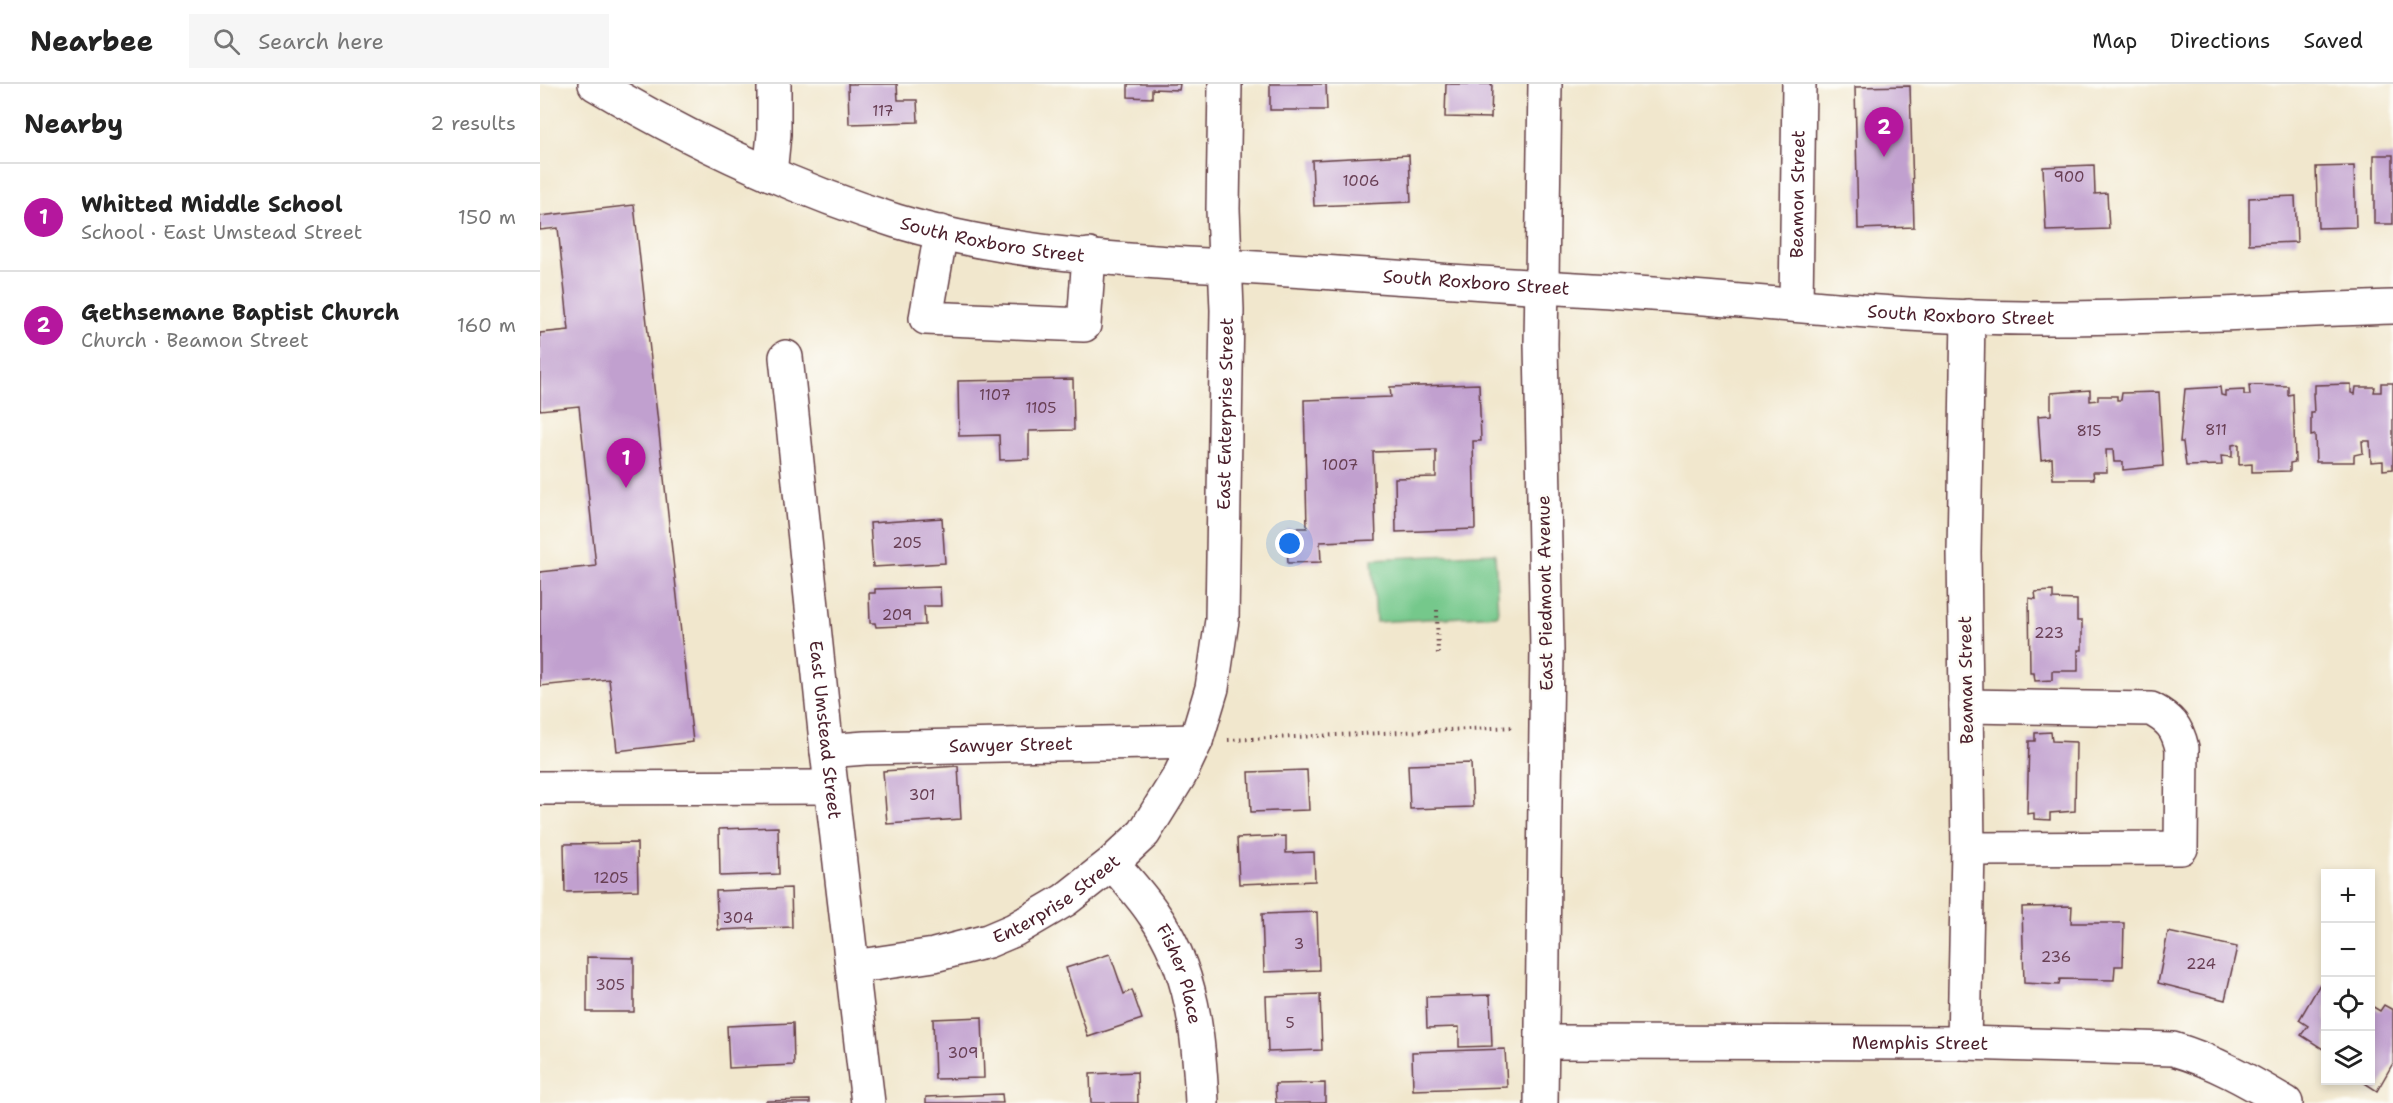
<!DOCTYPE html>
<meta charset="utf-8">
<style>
:root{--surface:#fff;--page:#f6f6f6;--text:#222;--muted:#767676;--line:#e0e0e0;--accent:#b5179e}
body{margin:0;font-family:"Shantell Sans",sans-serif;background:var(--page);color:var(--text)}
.controls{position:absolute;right:18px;bottom:18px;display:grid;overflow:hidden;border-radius:0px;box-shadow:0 3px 9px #0003}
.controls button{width:54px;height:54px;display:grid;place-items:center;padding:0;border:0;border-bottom:2px solid var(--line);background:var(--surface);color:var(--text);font:30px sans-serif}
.you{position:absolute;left:750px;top:460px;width:21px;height:21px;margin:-15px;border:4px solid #fff;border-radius:50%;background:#1a73e8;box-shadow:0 0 0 9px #1a73e833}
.badge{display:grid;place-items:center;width:39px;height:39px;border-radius:50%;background:var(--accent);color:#fff;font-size:20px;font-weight:700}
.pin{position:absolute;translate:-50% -50px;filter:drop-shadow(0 2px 3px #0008)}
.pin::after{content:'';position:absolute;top:32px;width:21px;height:18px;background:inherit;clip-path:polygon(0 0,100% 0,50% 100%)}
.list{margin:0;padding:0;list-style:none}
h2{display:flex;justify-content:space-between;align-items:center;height:78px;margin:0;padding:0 24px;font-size:26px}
h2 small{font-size:20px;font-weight:400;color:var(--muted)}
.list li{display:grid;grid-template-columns:39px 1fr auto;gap:18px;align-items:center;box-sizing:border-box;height:108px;padding:0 24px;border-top:2px solid var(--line)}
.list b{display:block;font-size:22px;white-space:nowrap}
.list p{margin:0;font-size:20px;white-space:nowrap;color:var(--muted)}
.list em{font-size:20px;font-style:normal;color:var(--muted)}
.icon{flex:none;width:33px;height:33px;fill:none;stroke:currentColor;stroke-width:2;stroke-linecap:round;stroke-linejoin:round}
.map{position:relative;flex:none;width:1853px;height:1019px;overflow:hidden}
header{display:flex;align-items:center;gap:36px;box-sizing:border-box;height:84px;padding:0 30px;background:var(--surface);border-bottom:2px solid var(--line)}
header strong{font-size:28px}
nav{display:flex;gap:33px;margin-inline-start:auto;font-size:21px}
.search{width:420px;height:54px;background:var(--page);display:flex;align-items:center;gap:15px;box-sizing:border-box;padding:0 21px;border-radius:0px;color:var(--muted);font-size:22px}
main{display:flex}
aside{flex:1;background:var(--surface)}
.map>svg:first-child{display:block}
.green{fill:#75c88b;stroke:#60745b;stroke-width:1.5}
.building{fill:#c1a0cf}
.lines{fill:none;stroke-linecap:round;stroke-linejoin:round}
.minor-casing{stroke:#633d43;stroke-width:36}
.path{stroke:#633d43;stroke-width:4;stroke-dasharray:1.5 4.5;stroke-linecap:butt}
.minor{stroke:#fff;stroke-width:33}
.labels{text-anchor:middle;stroke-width:5;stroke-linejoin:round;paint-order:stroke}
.number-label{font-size:15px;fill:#683f54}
.street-label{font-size:18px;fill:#4a1f2b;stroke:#fdfcf7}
</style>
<header>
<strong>Nearbee</strong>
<div class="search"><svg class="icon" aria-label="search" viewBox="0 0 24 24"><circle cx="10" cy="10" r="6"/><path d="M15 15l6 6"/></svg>Search here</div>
<nav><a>Map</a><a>Directions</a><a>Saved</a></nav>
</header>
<main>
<aside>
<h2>Nearby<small>2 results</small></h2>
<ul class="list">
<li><span class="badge">1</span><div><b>Whitted Middle School</b><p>School · East Umstead Street</p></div><em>150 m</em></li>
<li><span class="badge">2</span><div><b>Gethsemane Baptist Church</b><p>Church · Beamon Street</p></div><em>160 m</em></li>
</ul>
</aside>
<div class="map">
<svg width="1853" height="1019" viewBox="0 0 1853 1019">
<rect width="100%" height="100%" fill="#fdfcf7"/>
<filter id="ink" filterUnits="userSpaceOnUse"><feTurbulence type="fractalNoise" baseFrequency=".0167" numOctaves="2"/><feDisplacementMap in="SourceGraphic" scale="12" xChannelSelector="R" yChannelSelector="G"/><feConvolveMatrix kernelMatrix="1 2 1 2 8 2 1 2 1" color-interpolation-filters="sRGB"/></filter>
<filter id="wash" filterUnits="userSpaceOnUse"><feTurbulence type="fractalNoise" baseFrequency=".008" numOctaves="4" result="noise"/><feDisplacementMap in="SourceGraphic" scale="24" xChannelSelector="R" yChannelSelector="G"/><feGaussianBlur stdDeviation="1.35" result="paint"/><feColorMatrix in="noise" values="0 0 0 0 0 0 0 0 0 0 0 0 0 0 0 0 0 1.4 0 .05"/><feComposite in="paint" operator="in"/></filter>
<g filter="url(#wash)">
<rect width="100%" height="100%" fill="#f1e7cd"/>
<polygon class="green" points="955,469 958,531 836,538 832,475"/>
<g id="blocks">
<g class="building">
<polygon points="308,0 357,0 358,16 377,16 378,38 309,40"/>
<polygon points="588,0 640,0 639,6 612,5 612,14 588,13"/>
<polygon points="730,0 786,0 787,26 730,26"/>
<polygon points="906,0 952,0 951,34 905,33"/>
<polygon points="1370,2 1374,143 1318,145 1315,3"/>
<polygon points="869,71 871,118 774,122 772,76"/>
<rect x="1834" y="71" width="19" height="69"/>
<polygon points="1554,81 1555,110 1567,109 1569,145 1506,147 1503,83"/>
<polygon points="1814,82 1816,143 1778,144 1776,83"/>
<polygon points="1755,112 1757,158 1709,160 1709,114"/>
<polygon points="94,121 153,658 77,667 69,595 0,602 0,488 56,482 39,322 0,326 0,249 29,246 18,144 0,146 0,132"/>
<polygon points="533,295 534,346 489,347 489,375 460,376 459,351 419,352 418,297"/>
<polygon points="1841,299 1853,299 1853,385 1843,386 1843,377 1831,378 1830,357 1822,357 1823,369 1814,371 1814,378 1776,378 1775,351 1771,352 1771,329 1774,329 1773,309 1775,309 1775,301 1811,300 1811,309 1815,310 1816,303 1835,303 1834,308 1841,308"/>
<polygon points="939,300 941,357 933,357 935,445 856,448 855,394 896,393 896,366 833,368 836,456 780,458 781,478 748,479 746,444 767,444 764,316 851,313 850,303"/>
<polygon points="1709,301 1748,302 1748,311 1753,310 1755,378 1750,379 1750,387 1712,388 1712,380 1699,381 1699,360 1692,361 1692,373 1681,372 1682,381 1646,382 1643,358 1640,358 1645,305 1680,303 1681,311 1685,312 1685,307 1704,306 1704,311 1710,311"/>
<polygon points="1550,306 1550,317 1558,316 1558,312 1577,312 1577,316 1581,316 1582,309 1619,308 1623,382 1583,386 1583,378 1574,378 1573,366 1566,366 1567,388 1553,388 1554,395 1513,395 1512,374 1501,376 1498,332 1511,331 1511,309"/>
<polygon points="402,434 405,479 333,483 330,439"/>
<polygon points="400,503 401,522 384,522 385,541 336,543 335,539 330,539 329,509 335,509 335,505"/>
<polygon points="1513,507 1513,515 1537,516 1537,537 1542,537 1542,566 1538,566 1538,587 1512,587 1512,596 1495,597 1494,589 1490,589 1489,514 1496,515 1495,508"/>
<polygon points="1511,648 1512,657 1536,658 1535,727 1510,729 1510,736 1494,735 1494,729 1487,730 1489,657 1495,657 1495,649"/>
<polygon points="931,679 933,723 870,725 868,681"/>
<polygon points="418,682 421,735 347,740 343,687"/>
<polygon points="767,686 769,726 711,728 709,688"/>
<polygon points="238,743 239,790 180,792 179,745"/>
<polygon points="746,752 746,769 774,768 775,797 699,800 697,754"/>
<polygon points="97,759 98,806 25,808 24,760"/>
<polygon points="251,804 252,843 178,846 176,807"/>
<polygon points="1532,822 1531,839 1584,839 1583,882 1575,882 1574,896 1520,895 1519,901 1484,899 1482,823"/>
<polygon points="777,828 779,886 724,888 722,830"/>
<polygon points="1628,848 1697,863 1685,916 1618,899"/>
<polygon points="570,870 584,910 592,906 602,935 548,953 526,884"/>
<polygon points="47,873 94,874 94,928 47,928"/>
<polygon points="1780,900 1786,903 1786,967 1761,951 1768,942 1759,936"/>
<polygon points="780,910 782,966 728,968 726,912"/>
<polygon points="950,911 952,962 919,963 919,943 887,944 886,913"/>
<polygon points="1830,921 1840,927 1844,921 1853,926 1853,979 1837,1007 1820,996 1830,996"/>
<polygon points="442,933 444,994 395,995 393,935"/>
<polygon points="253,939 254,981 189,984 187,942"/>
<polygon points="965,965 967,1003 873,1006 872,968"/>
<polygon points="597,988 598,1019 551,1019 550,990"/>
<polygon points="785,999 785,1019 736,1019 735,1000"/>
<polygon points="462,1010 463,1019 386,1019 386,1013"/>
<polygon points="270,1016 270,1019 226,1019 226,1017"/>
</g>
</g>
</g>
<g filter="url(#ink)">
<use href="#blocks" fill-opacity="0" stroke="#633d43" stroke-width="1.5"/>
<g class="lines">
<defs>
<g id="minor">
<path id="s1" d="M 55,0 C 150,56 251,104 356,137 C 450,165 550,174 647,180 C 782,187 917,198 1052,206 C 1196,214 1340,233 1484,234 C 1607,235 1730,227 1853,223"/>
<polyline points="230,90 234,50 234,0"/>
<polyline points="401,148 386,234 544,241 549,171"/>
<path id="s2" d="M 1256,221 L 1259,0"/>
<path id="s3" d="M 246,273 L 287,667 L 328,1019"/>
<path d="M 1426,622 L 1611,625 C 1630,635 1637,643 1642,664 L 1641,764 L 1428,765"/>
<path id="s4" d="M 287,667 L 325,664 L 656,657"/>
<polyline points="0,704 292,703"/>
<path id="s5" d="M 572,779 C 586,795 601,811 613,829 C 653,885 659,953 662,1019"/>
<path id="s6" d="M 313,883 L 394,871 L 448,857 L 474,846 L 525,816 L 572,779 L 604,749 L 640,691 L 656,657 L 672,604 L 682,536 L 687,226 L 683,125 L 685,0"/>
<path id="s7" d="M 1002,958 L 1424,959 L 1633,965 C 1674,977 1709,997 1746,1019"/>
<polyline points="1424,959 1428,765 1424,469 1428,232"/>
<polyline points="1001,1019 1007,566 1001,260 1005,0"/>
</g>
</defs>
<use href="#minor" class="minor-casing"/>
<g class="path">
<polyline points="897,526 898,574"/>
<polyline points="688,656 974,643"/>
</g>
<use href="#minor" class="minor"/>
</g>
</g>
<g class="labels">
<g class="number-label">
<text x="343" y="32">117</text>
<text x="1529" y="98">900</text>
<text x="821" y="102">1006</text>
<text x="455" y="316">1107</text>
<text x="501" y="329">1105</text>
<text x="1676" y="351">811</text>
<text x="1549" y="352">815</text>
<text x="800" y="386">1007</text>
<text x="367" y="464">205</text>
<text x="357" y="536">209</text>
<text x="1509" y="554">223</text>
<text x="382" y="716">301</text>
<text x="71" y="799">1205</text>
<text x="198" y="839">304</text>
<text x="759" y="865">3</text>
<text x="1516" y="878">236</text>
<text x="1661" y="885">224</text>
<text x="70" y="906">305</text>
<text x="750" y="944">5</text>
<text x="423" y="974">309</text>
</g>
<g class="street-label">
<text dy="6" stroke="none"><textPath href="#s2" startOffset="111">Beamon Street</textPath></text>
<text dy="6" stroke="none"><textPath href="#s1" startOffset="430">South Roxboro Street</textPath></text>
<text dy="6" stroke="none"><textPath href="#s1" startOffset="916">South Roxboro Street</textPath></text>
<text dy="6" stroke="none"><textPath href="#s1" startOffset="1402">South Roxboro Street</textPath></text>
<text dy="6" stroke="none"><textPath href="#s6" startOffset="765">East Enterprise Street</textPath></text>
<text transform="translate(1005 509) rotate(-91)" y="6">East Piedmont Avenue</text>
<text transform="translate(1426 596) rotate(-91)" y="6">Beaman Street</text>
<text dy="6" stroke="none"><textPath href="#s3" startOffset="375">East Umstead Street</textPath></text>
<text dy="6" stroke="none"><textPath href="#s4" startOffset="184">Sawyer Street</textPath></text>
<text dy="6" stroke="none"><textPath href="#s6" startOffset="218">Enterprise Street</textPath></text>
<text dy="6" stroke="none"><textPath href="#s5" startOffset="132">Fisher Place</textPath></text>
<text dy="6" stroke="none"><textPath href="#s7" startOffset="378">Memphis Street</textPath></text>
</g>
</g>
</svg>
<div class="controls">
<button>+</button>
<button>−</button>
<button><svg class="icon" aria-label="locate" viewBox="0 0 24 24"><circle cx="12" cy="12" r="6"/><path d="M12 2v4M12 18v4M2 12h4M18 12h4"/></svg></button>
<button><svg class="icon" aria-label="layers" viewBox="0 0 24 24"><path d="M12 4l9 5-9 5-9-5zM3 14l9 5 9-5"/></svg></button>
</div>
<div class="you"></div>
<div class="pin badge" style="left:86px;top:404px">1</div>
<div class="pin badge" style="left:1344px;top:73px">2</div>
</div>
</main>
